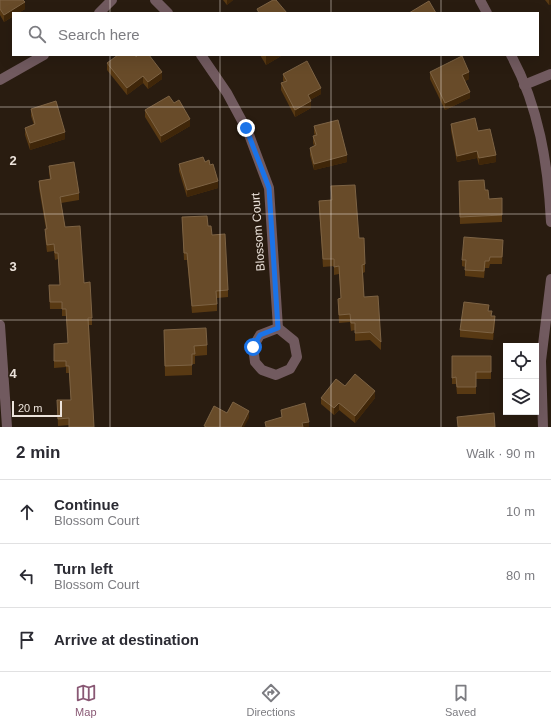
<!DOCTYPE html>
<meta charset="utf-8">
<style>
:root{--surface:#fff;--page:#f2f2f3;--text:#2b2b33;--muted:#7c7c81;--line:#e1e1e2;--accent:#895874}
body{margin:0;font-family:Arial,sans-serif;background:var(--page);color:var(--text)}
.controls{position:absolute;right:12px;bottom:12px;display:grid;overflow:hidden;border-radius:0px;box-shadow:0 4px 16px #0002}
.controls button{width:36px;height:36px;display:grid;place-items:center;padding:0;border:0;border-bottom:1px solid var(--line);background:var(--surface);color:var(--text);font:20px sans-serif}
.scale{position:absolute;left:12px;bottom:10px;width:50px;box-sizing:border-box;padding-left:4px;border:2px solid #ece3db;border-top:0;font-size:11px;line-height:14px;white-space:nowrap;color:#ece3db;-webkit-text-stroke:3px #291c10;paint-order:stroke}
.stop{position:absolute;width:12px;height:12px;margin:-9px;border:3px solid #1a73e8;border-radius:50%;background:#fff}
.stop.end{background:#1a73e8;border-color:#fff;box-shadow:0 1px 4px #0008}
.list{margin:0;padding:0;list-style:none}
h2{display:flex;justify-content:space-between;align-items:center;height:52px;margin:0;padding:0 16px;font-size:17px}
h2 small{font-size:13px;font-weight:400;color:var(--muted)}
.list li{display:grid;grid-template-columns:26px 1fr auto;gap:12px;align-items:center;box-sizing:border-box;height:64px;padding:0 16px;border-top:1px solid var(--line)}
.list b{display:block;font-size:15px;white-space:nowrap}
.list p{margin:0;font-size:13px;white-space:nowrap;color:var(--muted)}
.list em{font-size:13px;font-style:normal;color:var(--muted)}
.icon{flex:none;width:22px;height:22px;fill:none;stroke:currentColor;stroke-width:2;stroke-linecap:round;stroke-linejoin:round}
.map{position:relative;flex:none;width:551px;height:427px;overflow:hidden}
.search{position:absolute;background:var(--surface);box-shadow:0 4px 16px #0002;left:12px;right:12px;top:12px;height:44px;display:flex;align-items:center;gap:10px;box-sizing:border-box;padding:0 14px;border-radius:0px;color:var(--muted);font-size:15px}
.sheet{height:244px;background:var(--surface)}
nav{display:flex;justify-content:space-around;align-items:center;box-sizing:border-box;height:56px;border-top:1px solid var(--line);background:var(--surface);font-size:11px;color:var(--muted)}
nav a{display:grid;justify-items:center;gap:2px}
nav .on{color:var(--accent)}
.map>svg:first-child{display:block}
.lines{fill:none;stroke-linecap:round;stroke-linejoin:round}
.minor{stroke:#715a5f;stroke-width:10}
.wall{fill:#583913}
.shaded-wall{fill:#3f2609}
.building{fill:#684b29;stroke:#7d6344}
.route{stroke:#1a73e8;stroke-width:5}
.grid{fill:none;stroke:#ece3db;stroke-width:1;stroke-opacity:0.55}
.labels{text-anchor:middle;stroke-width:3;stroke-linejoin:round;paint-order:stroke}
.street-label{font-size:12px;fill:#ece3db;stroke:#291c10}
.grid-label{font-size:13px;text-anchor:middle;font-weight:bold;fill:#ece3db;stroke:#291c10;stroke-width:3;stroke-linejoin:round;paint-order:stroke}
</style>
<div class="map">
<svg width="551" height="427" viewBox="0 0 551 427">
<rect width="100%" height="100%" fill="#291c10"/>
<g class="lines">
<g class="minor">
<polyline points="155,0 168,13"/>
<polyline points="480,0 487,13"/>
<polyline points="99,13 112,0"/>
<polyline points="201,55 227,93 248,132 269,188 278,328"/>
<path d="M 511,55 C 539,107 548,164 551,222"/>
<polyline points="0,80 44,55"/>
<polyline points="524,85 551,74"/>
<polyline points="0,325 7,427"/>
<polygon points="278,328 294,341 297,357 290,369 276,375 262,370 255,362 253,347 260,335"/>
<polyline points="543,427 541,361 551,279"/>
</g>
</g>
<g class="wall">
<polygon points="0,0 25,9 4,22 0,15"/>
<polygon points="223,0 233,0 227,5"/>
<polygon points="545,0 551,0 551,4 549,5"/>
<polygon points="260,55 281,55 281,56 266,65"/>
<polygon points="136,57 162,79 148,89 143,83 127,95 107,70 107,63"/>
<polygon points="430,72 469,79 465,81 470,98 445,110 430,79"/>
<polygon points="283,74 321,94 310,100 311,108 295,117 281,90 281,83 284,82 283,81"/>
<polygon points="174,103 190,126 161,143 145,117 145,110"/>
<polygon points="31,109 65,139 30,150 25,135 25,128 34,125 31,116"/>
<polygon points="451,124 478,131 496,162 479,165 477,158 457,162 451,131"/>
<polygon points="314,126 347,162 314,170 310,155 310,148 314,146 313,143 313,136 315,136 314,133"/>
<polygon points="179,164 218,188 187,197 179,171"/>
<polygon points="49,166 79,193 79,200 61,203 65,227 84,283 92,318 92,325 89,325 94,427 69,427 69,425 58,426 57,400 71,400 69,373 66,373 66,367 54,368 54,344 68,343 66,316 62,316 62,309 50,309 49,285 60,285 58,259 55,260 54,251 47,252 45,236 45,229 46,229 39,188 39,181 50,179 49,173"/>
<polygon points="331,186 359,238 365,264 365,272 363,273 364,297 381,342 381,350 370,340 355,341 355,330 351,331 350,322 339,323 338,299 341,299 339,274 334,275 334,266 323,267 319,208 319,201 331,200"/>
<polygon points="459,188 485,190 489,199 502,198 502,222 460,224"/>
<polygon points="182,217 208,226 212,235 228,290 228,297 217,298 217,311 192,313 187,260 184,260"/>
<polygon points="503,246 502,264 490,264 489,268 485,268 484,278 465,276 465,267 462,266 462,260"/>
<polygon points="489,311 495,323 493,340 460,337 460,330"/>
<polygon points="164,330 207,345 207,355 195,356 195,364 192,364 192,375 165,376"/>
<polygon points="452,356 491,356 491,379 476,379 476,394 457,394 456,384 452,384"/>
<polygon points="345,386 375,398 355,423 339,410 334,415 321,404 321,398"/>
</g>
<g class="shaded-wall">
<polygon points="227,0 233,0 227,5"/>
<polygon points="549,0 551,0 551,4 549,5"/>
<polygon points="25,2 25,9 18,13 13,13 13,16 4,22 4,15"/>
<polygon points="266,55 281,55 281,56 266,65"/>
<polygon points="162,72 162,79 148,89 148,82"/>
<polygon points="469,72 469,79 462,82 462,75"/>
<polygon points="143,76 143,83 127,95 127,88"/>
<polygon points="321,88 321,94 308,101 308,95"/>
<polygon points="470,92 470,98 445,110 445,103"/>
<polygon points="311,101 311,108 295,117 295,110"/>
<polygon points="190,119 190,126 161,143 161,136"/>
<polygon points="65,132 65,139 30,150 30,143"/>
<polygon points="477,151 477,158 457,162 457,156"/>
<polygon points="347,155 347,162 314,170 314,164"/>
<polygon points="496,155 496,162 479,165 479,158"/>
<polygon points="218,181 218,188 187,197 187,190"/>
<polygon points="495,316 495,323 493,340 493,333"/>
<polygon points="375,391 375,398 355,423 355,416"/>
<polygon points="339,403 339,410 334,415 334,408"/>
<polygon points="249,411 249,418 244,427 241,427"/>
<polygon points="309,422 309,427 302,427 302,423"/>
</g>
<g class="building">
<polygon points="0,0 23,0 25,2 4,15 0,9"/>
<polygon points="273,0 276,0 287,13 259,13 257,9"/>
<polygon points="429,1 436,13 409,13"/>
<polygon points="118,55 135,55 136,57 138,55 149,55 162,72 148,82 143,76 127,88 107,63"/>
<polygon points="462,56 469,72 462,75 470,92 445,103 430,72"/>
<polygon points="307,61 321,88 308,95 311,101 295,110 281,83 287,81 283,74"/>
<polygon points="169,96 174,103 179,100 190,119 161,136 145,110"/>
<polygon points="56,101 65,132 30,143 25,128 35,124 31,109"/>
<polygon points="475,118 478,131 490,129 496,155 479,158 477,151 457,156 451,124"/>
<polygon points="338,120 347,155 314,164 310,148 316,145 313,136 317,135 314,126"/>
<polygon points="203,157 205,162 209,160 210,165 213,164 218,181 187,190 179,164"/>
<polygon points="74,162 79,193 60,197 65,227 80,226 84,283 90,282 92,318 88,318 94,427 69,427 69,418 58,419 57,400 71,400 69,366 66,366 66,361 54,361 54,344 68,343 66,309 62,309 62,302 50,302 49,285 60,285 58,253 55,253 54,244 47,245 45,229 47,229 39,181 51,179 49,166"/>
<polygon points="484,180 485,190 488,190 489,199 502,198 502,215 460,217 459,181"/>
<polygon points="355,185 359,238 364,238 365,264 362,265 364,297 378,296 381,342 370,332 355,333 355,323 351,323 350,314 339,315 338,299 341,298 339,266 334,267 334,259 323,259 319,201 332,200 331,186"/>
<polygon points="207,216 208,226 211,226 212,235 225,234 228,290 216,291 217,304 192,306 187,253 184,253 182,217"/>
<polygon points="464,237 503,240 502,257 490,257 489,261 485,261 484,271 465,270 466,260 462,260"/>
<polygon points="464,302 489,305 488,311 492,311 491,316 495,316 493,333 460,330"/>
<polygon points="206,328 207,345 194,346 195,354 192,354 192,365 165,366 164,330"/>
<polygon points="452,356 491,356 491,372 476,372 476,387 457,387 456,377 452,378"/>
<polygon points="355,374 375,391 355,416 339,403 334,408 321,398 336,379 345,386"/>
<polygon points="233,402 249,411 241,427 207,427 204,426 214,406 227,413"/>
<polygon points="305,403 309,422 302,423 303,427 266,427 265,422 282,417 281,410"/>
<polygon points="494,413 495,427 458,427 457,417"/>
</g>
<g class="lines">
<polyline class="route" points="246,128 269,188 278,328 260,335 253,347"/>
</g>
<path class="grid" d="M 110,0 L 110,13M 220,0 L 220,13M 331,0 L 331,13M 441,0 L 441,13M 110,55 L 110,427M 220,55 L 220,427M 331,55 L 331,427M 441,55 L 441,427M 0,107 L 551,107M 0,214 L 551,214M 0,320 L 551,320"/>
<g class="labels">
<g class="street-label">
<text transform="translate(258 232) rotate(-94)" y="4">Blossom Court</text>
</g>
</g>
<g class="grid-label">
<text x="13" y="165">2</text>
<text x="13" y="271">3</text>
<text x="13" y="378">4</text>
</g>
</svg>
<div class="controls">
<button><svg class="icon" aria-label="locate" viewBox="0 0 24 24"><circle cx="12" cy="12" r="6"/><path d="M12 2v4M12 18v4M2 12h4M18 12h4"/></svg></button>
<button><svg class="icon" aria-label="layers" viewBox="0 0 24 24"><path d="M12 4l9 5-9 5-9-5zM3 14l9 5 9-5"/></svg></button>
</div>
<div class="scale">20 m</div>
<div class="stop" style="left:253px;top:347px"></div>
<div class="stop end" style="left:246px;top:128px"></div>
<div class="search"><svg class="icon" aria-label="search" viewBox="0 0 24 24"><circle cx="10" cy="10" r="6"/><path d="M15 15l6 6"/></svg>Search here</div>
</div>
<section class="sheet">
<h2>2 min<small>Walk · 90 m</small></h2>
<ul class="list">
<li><svg class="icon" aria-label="ahead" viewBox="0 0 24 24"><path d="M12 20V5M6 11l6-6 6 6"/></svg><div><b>Continue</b><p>Blossom Court</p></div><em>10 m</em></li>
<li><svg class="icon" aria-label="left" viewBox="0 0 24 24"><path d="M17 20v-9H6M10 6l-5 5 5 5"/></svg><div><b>Turn left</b><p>Blossom Court</p></div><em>80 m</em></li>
<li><svg class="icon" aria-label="arrive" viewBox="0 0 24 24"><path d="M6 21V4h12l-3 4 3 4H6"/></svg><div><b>Arrive at destination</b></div></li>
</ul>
</section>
<nav>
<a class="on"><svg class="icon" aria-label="map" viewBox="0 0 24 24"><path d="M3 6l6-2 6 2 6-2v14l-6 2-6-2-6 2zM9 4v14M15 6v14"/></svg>Map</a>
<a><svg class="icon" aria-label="directions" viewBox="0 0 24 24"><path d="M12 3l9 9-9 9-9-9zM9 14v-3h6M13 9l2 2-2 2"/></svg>Directions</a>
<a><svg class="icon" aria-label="saved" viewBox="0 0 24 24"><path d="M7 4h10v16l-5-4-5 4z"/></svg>Saved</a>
</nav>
